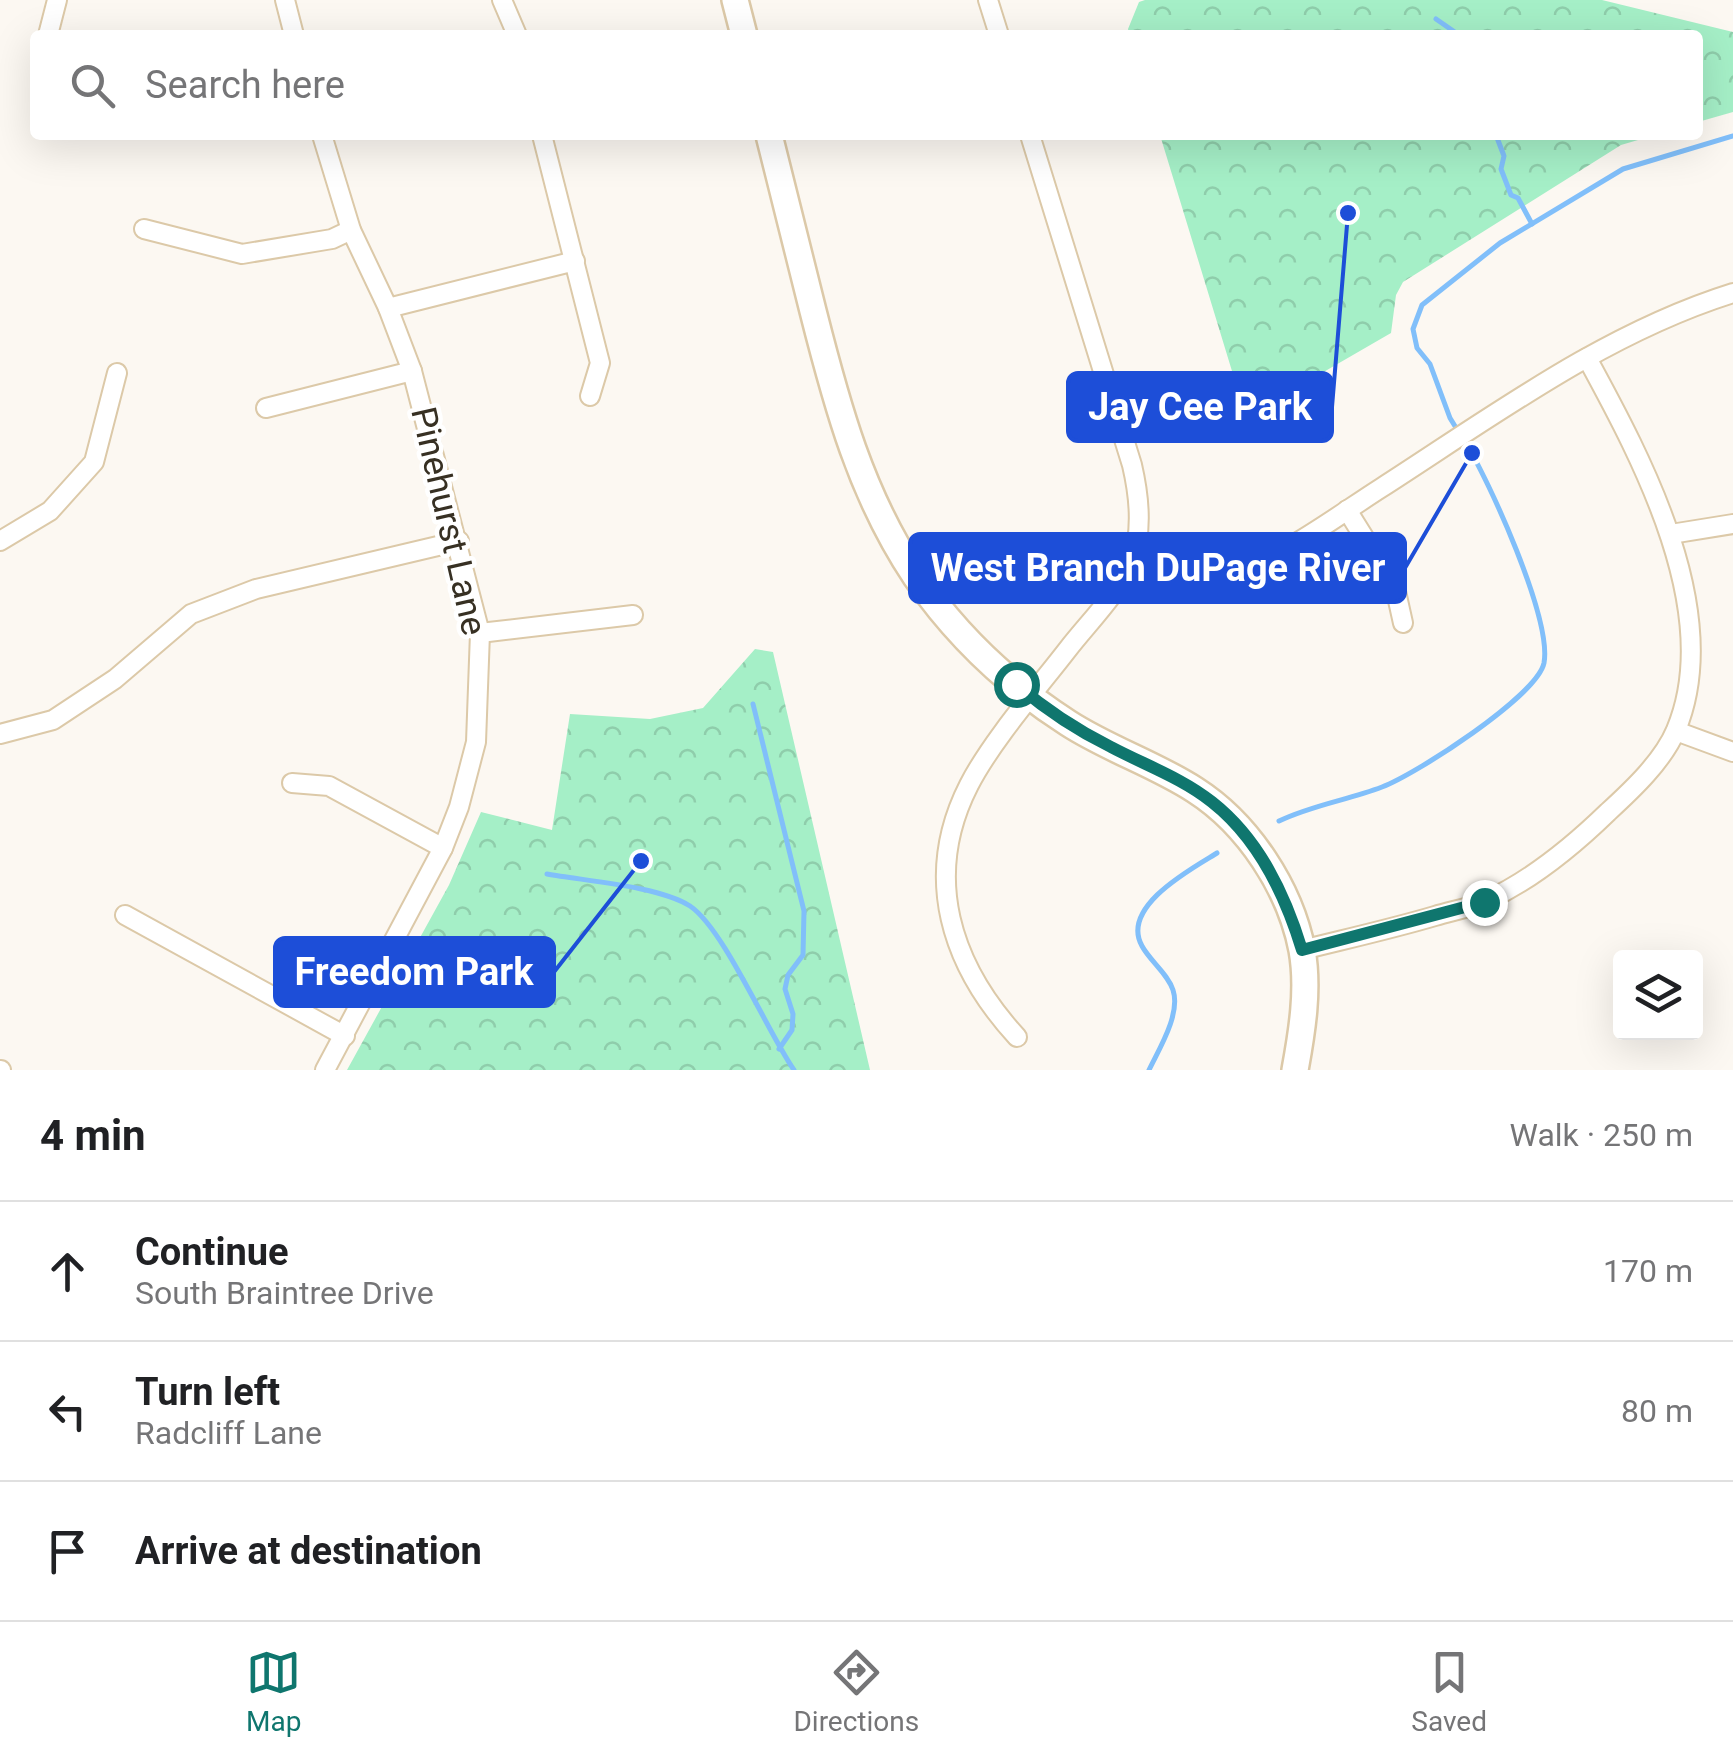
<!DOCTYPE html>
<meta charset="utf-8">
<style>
:root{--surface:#fff;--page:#f6f6f6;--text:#202124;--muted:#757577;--line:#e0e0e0;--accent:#0f766e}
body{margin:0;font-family:Roboto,sans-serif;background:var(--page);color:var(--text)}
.controls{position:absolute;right:30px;bottom:30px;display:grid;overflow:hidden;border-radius:10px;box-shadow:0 10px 40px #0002}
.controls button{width:90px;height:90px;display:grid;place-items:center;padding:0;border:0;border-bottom:2px solid var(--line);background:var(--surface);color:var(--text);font:50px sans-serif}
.stop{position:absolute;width:30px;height:30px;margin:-22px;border:8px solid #0f766e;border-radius:50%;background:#fff}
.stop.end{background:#0f766e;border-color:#fff;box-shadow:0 2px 10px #0008}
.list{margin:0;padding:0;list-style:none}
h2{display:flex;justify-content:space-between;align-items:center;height:130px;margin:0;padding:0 40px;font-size:42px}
h2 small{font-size:32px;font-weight:400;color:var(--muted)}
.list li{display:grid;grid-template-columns:65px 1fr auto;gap:30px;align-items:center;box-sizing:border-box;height:140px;padding:0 40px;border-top:2px solid var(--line)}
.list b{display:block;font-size:38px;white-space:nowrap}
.list p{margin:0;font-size:32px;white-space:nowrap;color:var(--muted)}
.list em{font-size:32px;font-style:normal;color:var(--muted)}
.icon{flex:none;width:55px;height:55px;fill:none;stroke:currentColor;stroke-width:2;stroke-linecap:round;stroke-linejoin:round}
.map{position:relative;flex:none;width:1733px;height:1070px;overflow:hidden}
.search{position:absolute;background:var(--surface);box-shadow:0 10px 40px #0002;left:30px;right:30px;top:30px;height:110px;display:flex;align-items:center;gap:25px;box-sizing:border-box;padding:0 35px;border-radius:10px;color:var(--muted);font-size:38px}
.sheet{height:550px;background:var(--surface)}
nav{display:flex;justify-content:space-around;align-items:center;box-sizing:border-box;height:140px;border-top:2px solid var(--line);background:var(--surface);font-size:28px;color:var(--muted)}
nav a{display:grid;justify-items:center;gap:5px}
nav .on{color:var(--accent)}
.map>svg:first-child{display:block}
.park{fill:url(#park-crowns)}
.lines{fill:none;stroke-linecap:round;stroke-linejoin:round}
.stream{stroke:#81bffa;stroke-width:5}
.street-casing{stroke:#dcc9a8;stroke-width:22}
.secondary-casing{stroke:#dcc9a8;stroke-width:30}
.street{stroke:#fff;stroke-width:18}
.secondary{stroke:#fff;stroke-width:25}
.route{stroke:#0f766e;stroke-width:12}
.labels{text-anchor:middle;stroke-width:9;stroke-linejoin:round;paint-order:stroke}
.street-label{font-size:35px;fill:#373023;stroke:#fff}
.leader{fill:none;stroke:#1d4ed8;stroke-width:4}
.callout-dot{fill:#1d4ed8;stroke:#fff;stroke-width:4}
.callout{fill:#1d4ed8;stroke:#1d4ed8;stroke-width:4}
.callout-label{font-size:38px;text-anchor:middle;font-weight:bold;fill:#fff}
</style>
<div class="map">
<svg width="1733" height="1070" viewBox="0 0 1733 1070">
<defs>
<pattern id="park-crowns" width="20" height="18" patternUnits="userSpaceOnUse" patternTransform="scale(2.5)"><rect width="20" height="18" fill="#a5efc7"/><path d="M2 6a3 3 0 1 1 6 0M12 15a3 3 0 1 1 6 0" fill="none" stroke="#8fcdab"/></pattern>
</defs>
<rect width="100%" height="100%" fill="#fcf8f2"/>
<g class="park">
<polygon points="1145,0 1602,0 1733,32 1733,112 1698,122 1698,35 1129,35 1128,29 1139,2"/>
<polygon points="1160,135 1655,135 1621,145 1403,282 1396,295 1391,333 1246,417"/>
<polygon points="755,649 773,652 870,1070 347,1070 449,885 481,812 552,830 570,714 650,719 703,708"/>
</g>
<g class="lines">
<g class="stream">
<polyline points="1436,19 1459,35"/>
<polyline points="1496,135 1504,156 1501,169 1511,195 1518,198 1532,224"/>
<polyline points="1458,431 1450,418 1430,364 1417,348 1413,329 1422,305 1500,243 1623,169 1733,136"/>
<polyline points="753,704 804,911 803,955 788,975 785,989 793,1014 792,1030 779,1049"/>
<path d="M 1279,821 C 1312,805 1348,800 1382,787 C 1415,775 1537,696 1544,663 C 1552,619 1489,480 1464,440"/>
<path d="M 547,874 C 585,881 659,886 690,906 C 724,929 767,1031 794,1070"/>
<path d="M 1149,1070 C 1159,1049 1181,1014 1173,990 C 1168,974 1150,961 1142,946 C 1120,907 1191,869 1217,853"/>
</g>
<defs>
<g id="street">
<polyline points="285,0 294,35"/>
<polyline points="502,0 517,35"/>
<polyline points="988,0 999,35"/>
<polyline points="48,35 57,0"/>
<polyline points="322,135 351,230 388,308 412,371 480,633 476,742 459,807 443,848 325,1070"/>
<polyline points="542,135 600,363 590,396"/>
<polyline points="144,229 242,254 332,239 351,230"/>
<polyline points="388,308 575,261"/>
<polyline points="266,408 412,371"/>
<polyline points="1347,510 1395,587 1403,623"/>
<polyline points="1671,534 1733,524"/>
<polyline points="0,541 50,511 94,462 117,373"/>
<path d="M 1132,560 C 1166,573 1200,581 1236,571 C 1282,558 1340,514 1381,488 C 1493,416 1605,333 1733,293"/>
<polyline points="480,633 633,615"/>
<polyline points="1676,731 1733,752"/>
<polyline points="0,734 53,720 115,679 191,614 256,589 459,541"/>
<polyline points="292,783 329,786 443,848"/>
<polyline points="125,915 345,1036"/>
<path d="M 1302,950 C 1346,939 1391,929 1435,916 C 1451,911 1470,908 1486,901 C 1532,880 1572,847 1608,812 C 1632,790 1663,761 1676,730 C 1725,613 1642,459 1587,358"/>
<path d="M 1017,1037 C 951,965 922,877 969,785 C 991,742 1037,689 1068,649 C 1089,622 1117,595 1131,563 C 1143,533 1139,495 1132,465 L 1030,135"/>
<polyline points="0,1070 1,1070"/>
</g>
<g id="secondary">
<polyline points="735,0 744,35"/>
<path d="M 769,135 C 784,194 798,252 813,311 C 837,406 861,495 916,577 C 956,635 1009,685 1068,723 C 1108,749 1155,764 1195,790 C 1248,824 1290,888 1302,950 C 1309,989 1302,1032 1295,1070"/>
</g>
</defs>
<use href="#street" class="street-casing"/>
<use href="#secondary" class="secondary-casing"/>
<use href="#street" class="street"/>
<use href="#secondary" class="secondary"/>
</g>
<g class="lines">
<path class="route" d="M 1016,684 C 1045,709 1077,730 1111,747 C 1145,765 1182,778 1212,802 C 1259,839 1285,894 1302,950 L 1484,902"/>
</g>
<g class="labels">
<g class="street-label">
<text transform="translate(449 521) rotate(77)" y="12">Pinehurst Lane</text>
</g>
</g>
<path class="leader" d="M1348 213L1332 407M1472 453L1405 568M641 861L554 972"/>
<g class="callout-dot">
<circle cx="1348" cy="213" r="10"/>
<circle cx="1472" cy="453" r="10"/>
<circle cx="641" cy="861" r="10"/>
</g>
<g class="callout">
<rect x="1068" y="373" width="264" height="68" rx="10"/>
<rect x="910" y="534" width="495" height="68" rx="10"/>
<rect x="275" y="938" width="279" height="68" rx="10"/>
</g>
<g class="callout-label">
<text x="1200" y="420">Jay Cee Park</text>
<text x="1158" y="581">West Branch DuPage River</text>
<text x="414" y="985">Freedom Park</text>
</g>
</svg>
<div class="controls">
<button><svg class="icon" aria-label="layers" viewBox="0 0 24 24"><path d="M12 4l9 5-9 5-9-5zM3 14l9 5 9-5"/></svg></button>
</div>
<div class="stop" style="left:1016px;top:684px"></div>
<div class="stop end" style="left:1484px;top:902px"></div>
<div class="search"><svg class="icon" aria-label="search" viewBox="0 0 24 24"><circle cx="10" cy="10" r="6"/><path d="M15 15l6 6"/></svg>Search here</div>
</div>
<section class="sheet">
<h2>4 min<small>Walk · 250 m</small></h2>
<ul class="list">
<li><svg class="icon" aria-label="ahead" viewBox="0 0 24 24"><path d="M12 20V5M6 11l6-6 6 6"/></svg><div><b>Continue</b><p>South Braintree Drive</p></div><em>170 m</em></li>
<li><svg class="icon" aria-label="left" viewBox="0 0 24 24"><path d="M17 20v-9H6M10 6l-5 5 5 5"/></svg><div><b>Turn left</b><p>Radcliff Lane</p></div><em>80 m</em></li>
<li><svg class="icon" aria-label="arrive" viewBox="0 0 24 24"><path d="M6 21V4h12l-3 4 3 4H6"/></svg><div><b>Arrive at destination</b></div></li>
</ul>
</section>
<nav>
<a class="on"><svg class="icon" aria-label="map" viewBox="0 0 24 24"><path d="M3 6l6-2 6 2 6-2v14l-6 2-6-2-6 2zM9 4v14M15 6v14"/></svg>Map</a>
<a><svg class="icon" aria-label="directions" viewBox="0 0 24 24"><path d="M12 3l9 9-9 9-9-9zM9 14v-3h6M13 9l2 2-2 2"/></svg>Directions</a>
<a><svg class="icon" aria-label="saved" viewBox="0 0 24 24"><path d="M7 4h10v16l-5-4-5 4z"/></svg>Saved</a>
</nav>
